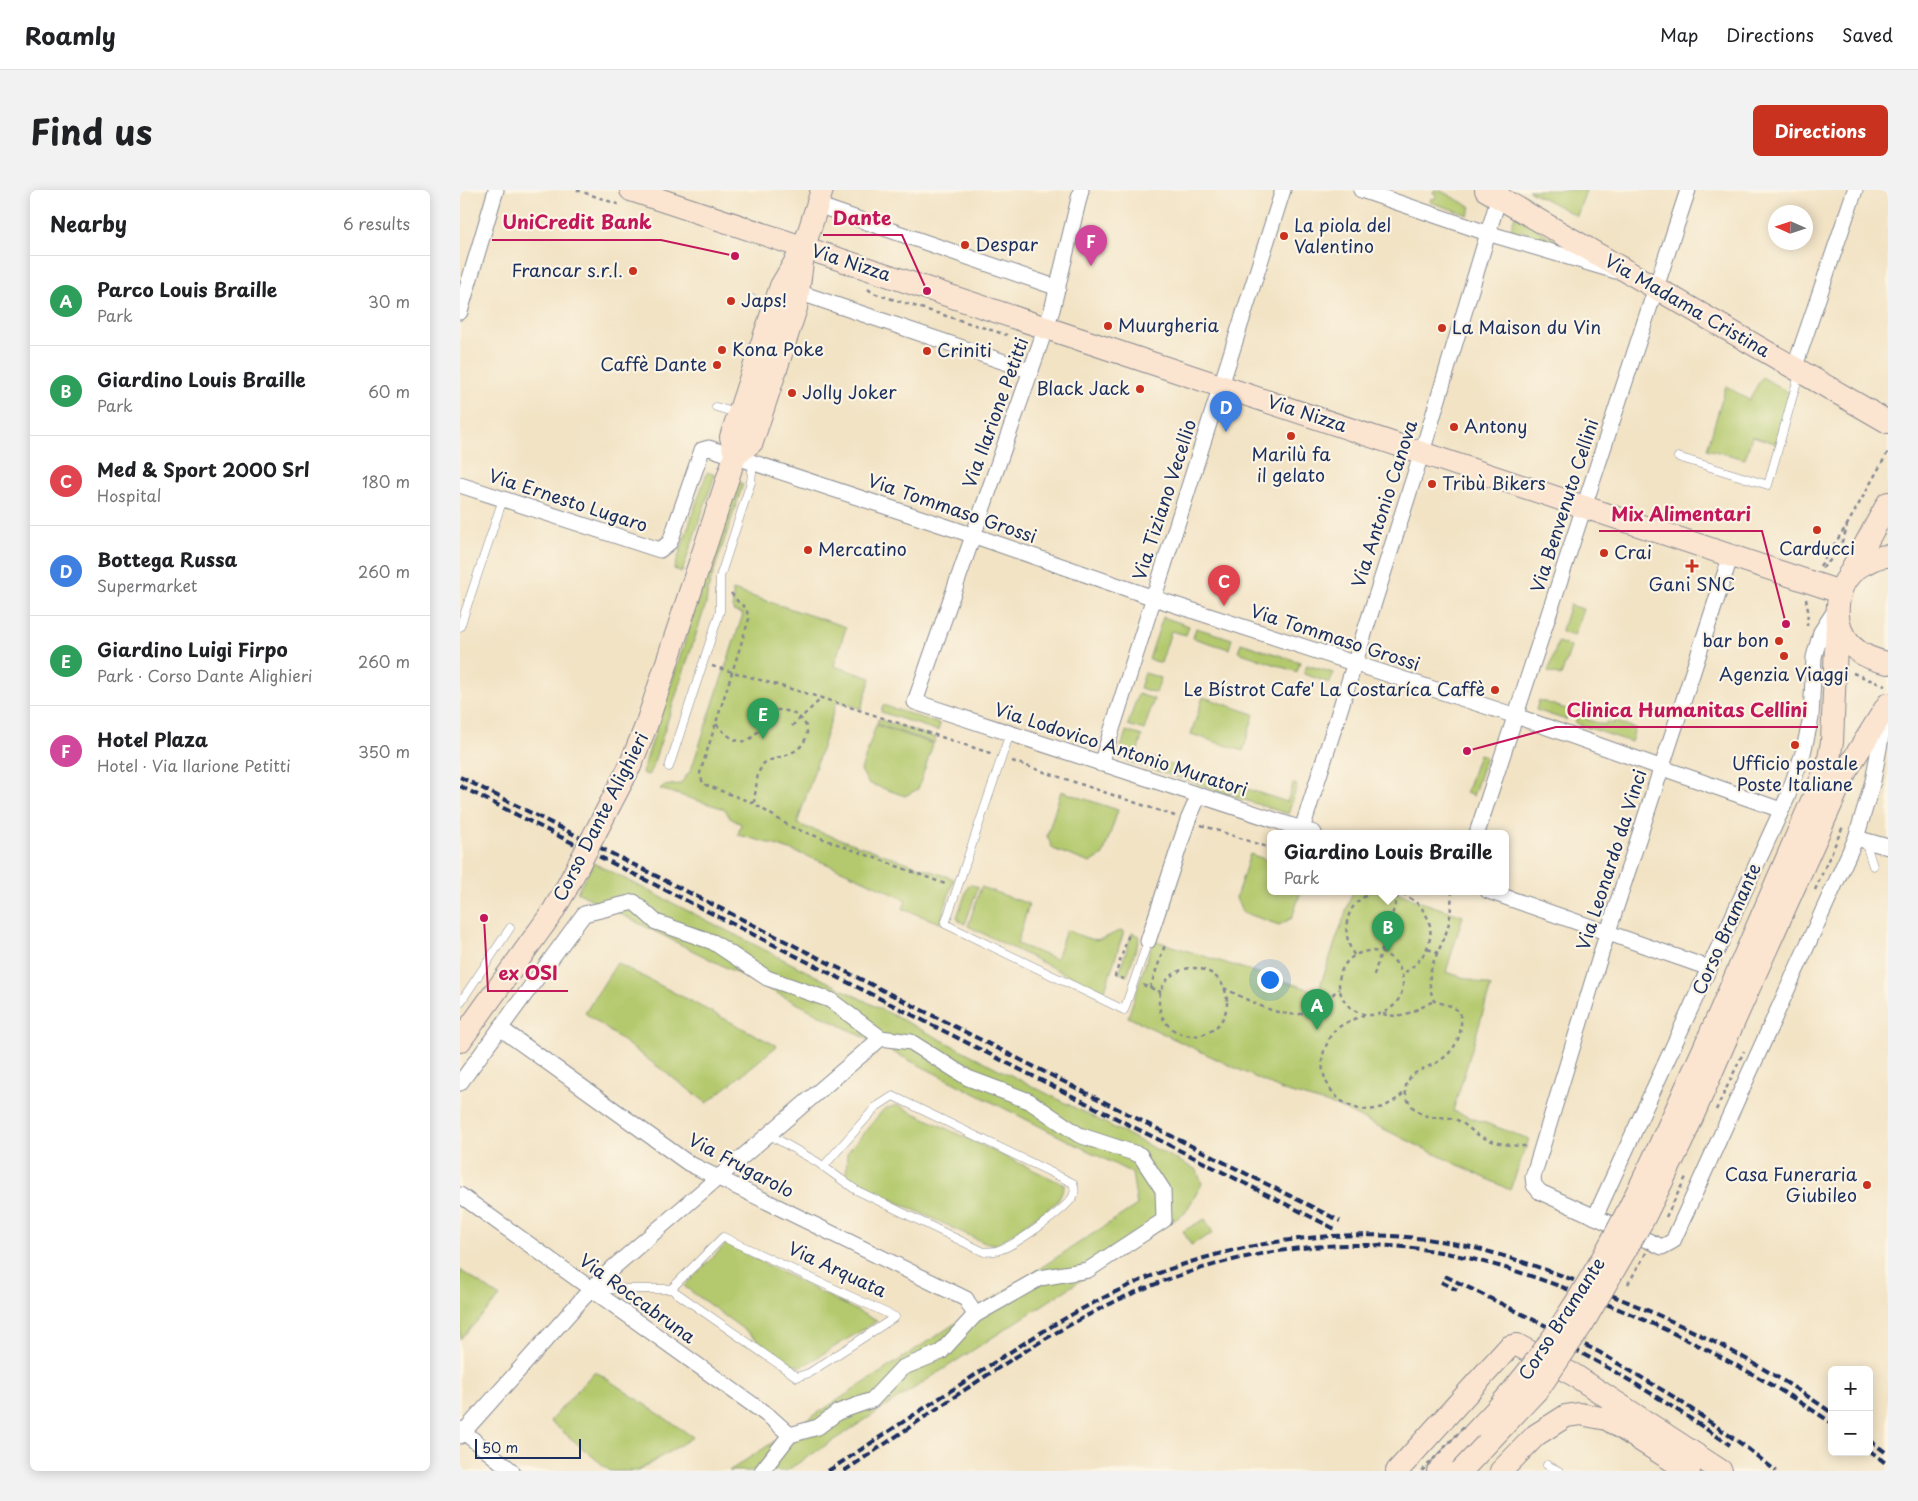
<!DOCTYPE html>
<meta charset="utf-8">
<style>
:root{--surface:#fff;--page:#f2f2f2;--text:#202124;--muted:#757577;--line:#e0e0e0;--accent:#c8321e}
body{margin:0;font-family:"Playpen Sans",sans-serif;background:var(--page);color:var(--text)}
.controls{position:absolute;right:15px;bottom:15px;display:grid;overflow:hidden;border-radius:8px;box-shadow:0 2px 12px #0003}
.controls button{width:45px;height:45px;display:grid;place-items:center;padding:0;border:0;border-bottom:1px solid var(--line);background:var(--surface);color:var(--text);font:25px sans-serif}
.compass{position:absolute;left:1308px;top:15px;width:45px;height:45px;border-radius:50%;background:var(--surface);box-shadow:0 2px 12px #0003;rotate:273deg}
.scale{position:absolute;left:15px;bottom:12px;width:106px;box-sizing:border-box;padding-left:5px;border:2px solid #1b2f5e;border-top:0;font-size:14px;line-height:18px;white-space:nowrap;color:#1b2f5e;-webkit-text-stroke:4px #fcf5e5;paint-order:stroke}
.you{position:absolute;left:809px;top:789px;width:18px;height:18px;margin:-12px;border:4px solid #fff;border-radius:50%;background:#1a73e8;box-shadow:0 0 0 8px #1a73e833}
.badge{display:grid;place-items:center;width:32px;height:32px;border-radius:50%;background:var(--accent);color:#fff;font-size:16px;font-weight:700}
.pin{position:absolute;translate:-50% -41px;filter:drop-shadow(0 1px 2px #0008)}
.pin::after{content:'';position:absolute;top:26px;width:18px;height:15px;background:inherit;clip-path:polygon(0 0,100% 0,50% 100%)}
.popup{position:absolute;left:807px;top:640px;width:242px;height:65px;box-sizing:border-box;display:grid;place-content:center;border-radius:8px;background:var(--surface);filter:drop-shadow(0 1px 4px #0005);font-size:16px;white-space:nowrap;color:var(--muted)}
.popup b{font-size:19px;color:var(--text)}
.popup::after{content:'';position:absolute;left:50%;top:100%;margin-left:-10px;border:10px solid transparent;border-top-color:var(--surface)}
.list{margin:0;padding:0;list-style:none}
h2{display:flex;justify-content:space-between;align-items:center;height:65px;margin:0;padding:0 20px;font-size:21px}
h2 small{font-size:16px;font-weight:400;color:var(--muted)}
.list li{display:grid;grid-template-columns:32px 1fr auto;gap:15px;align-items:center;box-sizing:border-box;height:90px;padding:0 20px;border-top:1px solid var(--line)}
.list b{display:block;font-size:19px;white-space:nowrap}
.list p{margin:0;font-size:16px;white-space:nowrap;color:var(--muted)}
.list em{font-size:16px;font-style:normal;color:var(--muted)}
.map{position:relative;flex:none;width:1428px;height:1281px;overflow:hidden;border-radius:8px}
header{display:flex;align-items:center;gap:30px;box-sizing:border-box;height:70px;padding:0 25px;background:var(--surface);border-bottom:1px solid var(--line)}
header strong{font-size:24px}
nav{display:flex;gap:28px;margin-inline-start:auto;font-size:18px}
.intro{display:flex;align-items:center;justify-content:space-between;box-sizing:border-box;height:120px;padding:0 30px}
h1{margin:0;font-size:35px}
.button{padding:12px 22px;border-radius:8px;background:var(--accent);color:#fff;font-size:18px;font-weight:700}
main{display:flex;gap:30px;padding:0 30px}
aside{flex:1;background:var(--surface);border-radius:8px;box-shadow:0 2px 12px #0003}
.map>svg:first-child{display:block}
.green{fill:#b4c96d;stroke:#687c66}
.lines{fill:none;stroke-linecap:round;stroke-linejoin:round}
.lane-casing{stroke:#868992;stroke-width:9}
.street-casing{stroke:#868992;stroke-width:17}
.secondary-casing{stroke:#868992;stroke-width:24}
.path{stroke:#868992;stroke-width:2.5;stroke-dasharray:4 4;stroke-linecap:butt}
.lane{stroke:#fff;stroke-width:8}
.street{stroke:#fff;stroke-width:15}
.secondary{stroke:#fce5d0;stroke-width:22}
.rail{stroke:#1b2f5e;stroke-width:4;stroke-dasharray:8 4;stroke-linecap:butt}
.secondary-bridge-casing{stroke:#868992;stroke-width:24;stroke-linecap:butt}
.path-bridge{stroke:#868992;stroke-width:2.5;stroke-dasharray:4 4;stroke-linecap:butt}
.secondary-bridge{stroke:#fce5d0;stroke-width:22}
.poi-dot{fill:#c8321e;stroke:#fcf5e5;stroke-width:2}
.labels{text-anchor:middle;stroke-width:4.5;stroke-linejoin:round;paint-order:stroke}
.poi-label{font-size:18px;fill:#1b2f5e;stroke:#fcf5e5;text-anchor:start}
.street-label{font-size:18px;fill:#1b2f5e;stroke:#fcf5e5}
.leader{fill:none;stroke:#c2185b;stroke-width:2}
.callout-dot{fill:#c2185b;stroke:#fcf5e5;stroke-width:2}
.callout-label{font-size:19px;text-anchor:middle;font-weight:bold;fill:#c2185b;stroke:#fcf5e5;stroke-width:4.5;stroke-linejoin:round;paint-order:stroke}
</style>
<header>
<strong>Roamly</strong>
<nav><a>Map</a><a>Directions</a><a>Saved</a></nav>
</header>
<div class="intro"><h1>Find us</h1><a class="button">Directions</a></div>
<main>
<aside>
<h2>Nearby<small>6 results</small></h2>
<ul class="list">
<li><span class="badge" style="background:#2e9e5b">A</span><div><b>Parco Louis Braille</b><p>Park</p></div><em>30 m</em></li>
<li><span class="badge" style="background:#2e9e5b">B</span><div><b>Giardino Louis Braille</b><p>Park</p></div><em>60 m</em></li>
<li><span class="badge" style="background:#e0444e">C</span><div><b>Med &amp; Sport 2000 Srl</b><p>Hospital</p></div><em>180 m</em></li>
<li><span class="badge" style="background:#3f7fe0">D</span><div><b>Bottega Russa</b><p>Supermarket</p></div><em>260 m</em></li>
<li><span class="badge" style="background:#2e9e5b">E</span><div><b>Giardino Luigi Firpo</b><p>Park · Corso Dante Alighieri</p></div><em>260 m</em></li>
<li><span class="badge" style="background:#d1479c">F</span><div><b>Hotel Plaza</b><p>Hotel · Via Ilarione Petitti</p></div><em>350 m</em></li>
</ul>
</aside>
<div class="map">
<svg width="1428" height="1281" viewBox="0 0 1428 1281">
<rect width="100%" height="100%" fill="#fcf5e5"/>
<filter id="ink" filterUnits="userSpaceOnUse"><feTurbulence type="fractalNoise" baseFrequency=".02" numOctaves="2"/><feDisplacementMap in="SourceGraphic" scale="10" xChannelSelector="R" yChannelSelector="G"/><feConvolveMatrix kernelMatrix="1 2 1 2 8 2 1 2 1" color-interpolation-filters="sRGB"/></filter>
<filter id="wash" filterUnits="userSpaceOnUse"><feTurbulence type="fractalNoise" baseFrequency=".0096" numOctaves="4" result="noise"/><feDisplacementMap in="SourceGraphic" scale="20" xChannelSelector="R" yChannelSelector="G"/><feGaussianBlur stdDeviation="1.12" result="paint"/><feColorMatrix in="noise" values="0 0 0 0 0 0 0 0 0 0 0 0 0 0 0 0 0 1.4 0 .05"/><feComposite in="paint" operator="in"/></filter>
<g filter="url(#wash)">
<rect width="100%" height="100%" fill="#f2e3c5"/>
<g class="green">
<polygon points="974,0 979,0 1011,17 1008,25 970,12 971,8 975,9 976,4 973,3"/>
<polygon points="1068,0 1126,0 1117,26"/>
<polygon points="1055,25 1108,58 1061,41 1058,44 1050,42"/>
<polygon points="1302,187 1331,204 1318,254 1292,246 1285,269 1247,259 1266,196 1289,210"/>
<polygon points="247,282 255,285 222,382 214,379"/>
<polygon points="277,292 283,294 248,399 246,414 192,578 188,585 182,583"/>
<path d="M 273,400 L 386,437 L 374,476 L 411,488 L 401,519 L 377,511 L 337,634 L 494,689 L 480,733 L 443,719 L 446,710 C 392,684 336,658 278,645 L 281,634 L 270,628 L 265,619 L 200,599 L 203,596 L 220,594 L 231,580 L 283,424 L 273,421 Z"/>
<polygon points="1110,415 1123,419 1114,446 1101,442"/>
<polygon points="703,427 729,436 726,445 711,441 701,473 689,469"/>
<polygon points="736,438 772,449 769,459 733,448"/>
<polygon points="1098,452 1111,457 1101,486 1088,482"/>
<polygon points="781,453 840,472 837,482 778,462"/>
<polygon points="847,475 873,483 870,493 844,484"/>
<polygon points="685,483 701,488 696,503 680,498"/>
<polygon points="678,504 694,509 684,540 668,535"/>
<polygon points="743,507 794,524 783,561 731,544"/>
<polygon points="1079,510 1109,520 1106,530 1076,520"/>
<polygon points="423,515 480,534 478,541 421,522"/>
<polygon points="1118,523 1129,526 1128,530 1145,535 1146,532 1153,534 1154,531 1175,538 1171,552 1115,533"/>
<polygon points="418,529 476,548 474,553 417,534"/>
<polygon points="416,535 473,554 458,599 445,606 408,593 401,580"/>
<polygon points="666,541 682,546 677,563 725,579 722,589 658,568"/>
<polygon points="1019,564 1026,567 1013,606 1006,603"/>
<polygon points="729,580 773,594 770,605 726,590"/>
<polygon points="833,594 837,595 828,624 775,607 778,596 827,612"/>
<polygon points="601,601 658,620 643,665 630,673 593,659 587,646"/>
<polygon points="790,664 810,671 810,701 841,701 832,728 819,735 782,722 776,708"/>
<polygon points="134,673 737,980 742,994 725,1023 326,1281 269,1281 677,1015 672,983 117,702"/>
<polygon points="509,694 518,697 505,734 499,731 497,727"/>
<path d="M 521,697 L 569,714 L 557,754 L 596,769 L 606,740 C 616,743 630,752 641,749 C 650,747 654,741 664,741 L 644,803 L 508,736 Z"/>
<polygon points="893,701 935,701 955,710 1003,726 986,782 1031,796 993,921 1069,949 1050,1000 876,916 824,901 668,827 693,750 858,802"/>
<polygon points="672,743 680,746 667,786 659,783"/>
<polygon points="157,773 317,856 247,913 125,823"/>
<polygon points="437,915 605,995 597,1012 538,1054 525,1053 386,988 387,963 423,920"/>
<polygon points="745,1029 753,1043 731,1055 723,1041"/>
<polygon points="266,1054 417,1131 343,1176 332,1175 224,1096"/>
<polygon points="0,1080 40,1107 0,1149"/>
<polygon points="135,1181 233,1247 178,1281 150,1281 90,1231"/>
</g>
</g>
<g filter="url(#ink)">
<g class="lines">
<defs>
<g id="lane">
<polyline points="292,109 312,115"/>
<polyline points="256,217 276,223"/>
<polyline points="1218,267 1308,295 1339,184"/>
<polyline points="0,437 43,309"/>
<polyline points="550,543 485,734 664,820 688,751"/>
<polyline points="209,577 260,421 260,387 291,292 293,272"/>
<polyline points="1405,651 1413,676"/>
<polyline points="0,813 50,738"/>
<path d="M 308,944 L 357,972 L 396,1000 L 524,1062 C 528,1061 535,1062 539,1060 C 555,1056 603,1021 612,1008 C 615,1004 615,998 613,993 L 433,906 L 416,917 L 363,977"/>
<polyline points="135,1099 211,1099 337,1187 349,1183 435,1127 263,1047 211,1099"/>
<polyline points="1087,1275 1099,1281"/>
</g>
<g id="street">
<polyline points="621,0 592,120 455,512 854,643"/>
<polyline points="901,0 1027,43 1156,81"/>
<polyline points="357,15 598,98"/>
<polyline points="329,99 571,181"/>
<polyline points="0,122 36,0"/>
<polyline points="1334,179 1395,0"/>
<polyline points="0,295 200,360 210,352 242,260 249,258 512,345 694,408 1056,526 1321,620"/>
<polyline points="1271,365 1143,757 1073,987 1074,995 1080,1002 1202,1057 1213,1051 1396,648 1413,591 1425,526"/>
<polyline points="641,574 823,0"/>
<polyline points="842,639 967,246 1041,0"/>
<polyline points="1017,643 1228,0"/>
<polyline points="1396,648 1428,657"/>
<polyline points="1028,701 1249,778"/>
<polyline points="688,751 728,630 739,605"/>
<polyline points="40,838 228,973 506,1109 515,1125"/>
<polyline points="0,893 124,724 174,712 196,732 253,752 307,788 370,810 421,848 451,852 508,888 569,911 619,945 680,965 703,1000 704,1030 628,1080 580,1088 515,1125 481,1162 442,1178 412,1210 378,1222 358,1237 330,1245 302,1281"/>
<polyline points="0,1005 310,1227 330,1245"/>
<polyline points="1135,1027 1327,608 1343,563 1351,528 1354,467 1361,442 1376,419"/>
<polyline points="0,1239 52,1281"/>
<polyline points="0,1246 131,1099 155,1076 421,848"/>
</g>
<g id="secondary">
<polyline points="171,0 1380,402"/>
<polyline points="1026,0 1428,232"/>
<polyline points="275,266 292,252 336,118 344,57 362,0"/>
<path d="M 1428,366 C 1420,366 1413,369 1406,373 C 1391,380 1382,391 1379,408 C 1372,445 1393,466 1428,473"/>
<polyline points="1389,384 1428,313"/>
<polyline points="170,576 186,536 275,266 271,247 321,96 344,57"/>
<polyline points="1250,845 1368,574 1372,552 1377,430"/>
<polyline points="1266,849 1386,581 1428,514"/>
<polyline points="0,851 92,723 106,699"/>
<polyline points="937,1281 1049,1157 1057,1155 1114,1185 1261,1281"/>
<polyline points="978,1281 1022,1235"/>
<polyline points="1041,1281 1076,1245 1106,1226 1120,1224 1147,1229 1229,1281"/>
</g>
</defs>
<use href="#lane" class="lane-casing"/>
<use href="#street" class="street-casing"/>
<use href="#secondary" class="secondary-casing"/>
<g class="path">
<polyline points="117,0 160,15"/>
<polyline points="408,99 413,103 547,145"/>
<polyline points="1360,376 1387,335 1428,262"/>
<path d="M 1362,378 C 1374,369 1385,350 1387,335"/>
<polyline points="271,403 279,413 286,418 289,429 240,583 243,594 293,613 331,637 488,695"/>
<polyline points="1346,409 1348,420 1347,436"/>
<polyline points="252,476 362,508 533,564"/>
<polyline points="1393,483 1425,496"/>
<path d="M 256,534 C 290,571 293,541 316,520 C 338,519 358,538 340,557 C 331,566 315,567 304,573 L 298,583 L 294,612"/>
<polyline points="332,536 362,508"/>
<polyline points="552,571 715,626"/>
<polyline points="741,635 810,658"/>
<polyline points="1355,700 1384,634"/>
<path d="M 935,701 C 980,716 982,761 942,784"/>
<path d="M 992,701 C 991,713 991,728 987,740 C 978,768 962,780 974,811 L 991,816 L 1000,822 C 1004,841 997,860 979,871 C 970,877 957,879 950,888 C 940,900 948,916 960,923 C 970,930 986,925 997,930 C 1006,934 1013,943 1022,947 C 1037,954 1052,956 1067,956"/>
<polyline points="968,759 978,763"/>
<circle cx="911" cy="793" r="32"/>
<path d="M 894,765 C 879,739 886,710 917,701"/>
<circle cx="733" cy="812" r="34"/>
<polyline points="914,785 939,702"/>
<polyline points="664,789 655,786 669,744"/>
<polyline points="683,795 701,802"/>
<polyline points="690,798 705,755"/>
<path d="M 764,798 C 791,811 830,837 859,817 C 866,813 872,804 879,799"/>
<path d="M 923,824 C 942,830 957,819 974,811"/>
<path d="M 904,825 C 894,829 881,834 873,842 C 870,845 868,852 866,856 C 852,887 880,925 915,919 C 927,917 936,910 945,902"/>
</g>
<use href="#lane" class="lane"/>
<use href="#street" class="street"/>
<use href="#secondary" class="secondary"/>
<g class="rail">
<polyline points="0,587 880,1031"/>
<polyline points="0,596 875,1039"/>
<polyline points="985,1086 1139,1162 1214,1207 1283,1255 1316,1281"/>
<polyline points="981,1092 997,1100"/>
<path d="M 1091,1148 C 1154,1178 1212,1216 1270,1255"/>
<polyline points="1409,1250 1428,1264"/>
<polyline points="1409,1260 1428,1275"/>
<path d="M 368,1281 C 416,1250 464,1218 512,1187 C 565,1152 617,1118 675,1093 C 777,1048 902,1032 1011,1057 C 1063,1070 1113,1089 1163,1110 C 1236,1140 1307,1177 1372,1223"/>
<path d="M 384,1281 C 464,1229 547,1167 632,1123 C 736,1068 863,1041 980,1062 C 1034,1072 1085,1090 1136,1110 C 1218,1142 1299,1184 1372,1233"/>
</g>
<defs>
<g id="secondary-bridge">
<polyline points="106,699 170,576"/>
<path d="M 1022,1235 C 1128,1125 1188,982 1250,845"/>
<polyline points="1001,1281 1079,1198 1123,1133 1184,1028 1221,953 1266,849"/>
</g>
</defs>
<use href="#secondary-bridge" class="secondary-bridge-casing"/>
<g class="path-bridge">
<polyline points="1256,920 1284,861"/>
<polyline points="1206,1027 1226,987"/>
<polyline points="1168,1094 1189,1058"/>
<polyline points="962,1281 1004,1237"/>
</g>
<use href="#secondary-bridge" class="secondary-bridge"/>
</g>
</g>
<g class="poi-dot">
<circle cx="824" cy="46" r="5"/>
<circle cx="505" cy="55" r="5"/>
<circle cx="173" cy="81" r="5"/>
<circle cx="271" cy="111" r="5"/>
<circle cx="648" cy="136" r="5"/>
<circle cx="982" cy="138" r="5"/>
<circle cx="262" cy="160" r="5"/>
<circle cx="467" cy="161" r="5"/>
<circle cx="257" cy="175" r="5"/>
<circle cx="680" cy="199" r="5"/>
<circle cx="332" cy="203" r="5"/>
<circle cx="994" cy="237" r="5"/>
<circle cx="831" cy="246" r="5"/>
<circle cx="972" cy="294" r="5"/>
<circle cx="1357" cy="340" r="5"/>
<circle cx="348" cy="360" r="5"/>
<circle cx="1144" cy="363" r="5"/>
<path d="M1229.5 368.5h5v5h5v5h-5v5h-5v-5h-5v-5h5z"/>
<circle cx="1319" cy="451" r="5"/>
<circle cx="1324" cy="466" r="5"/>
<circle cx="1035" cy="500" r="5"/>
<circle cx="1335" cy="555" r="5"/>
<circle cx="1407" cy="995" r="5"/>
</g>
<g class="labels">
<g class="poi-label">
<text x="834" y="42">La piola del<tspan x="834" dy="21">Valentino</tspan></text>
<text x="515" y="61">Despar</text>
<text x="163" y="87" text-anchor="end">Francar s.r.l.</text>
<text x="281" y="117">Japs!</text>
<text x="658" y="142">Muurgheria</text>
<text x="992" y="144">La Maison du Vin</text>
<text x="272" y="166">Kona Poke</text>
<text x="477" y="167">Criniti</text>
<text x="247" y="181" text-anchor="end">Caffè Dante</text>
<text x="670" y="205" text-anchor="end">Black Jack</text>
<text x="342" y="209">Jolly Joker</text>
<text x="1004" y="243">Antony</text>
<text x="831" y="271" text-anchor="middle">Marilù fa<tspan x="831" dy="21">il gelato</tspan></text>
<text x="982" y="300">Tribù Bikers</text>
<text x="1357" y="365" text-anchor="middle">Carducci</text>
<text x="358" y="366">Mercatino</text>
<text x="1154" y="369">Crai</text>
<text x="1232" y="401" text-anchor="middle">Gani SNC</text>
<text x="1309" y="457" text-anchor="end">bar bon</text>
<text x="1324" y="491" text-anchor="middle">Agenzia Viaggi</text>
<text x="1025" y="506" text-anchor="end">Le Bístrot Cafe' La Costaríca Caffè</text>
<text x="1335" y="580" text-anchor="middle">Ufficio postale<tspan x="1335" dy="21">Poste Italiane</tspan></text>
<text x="1397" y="991" text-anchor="end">Casa Funeraria<tspan x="1397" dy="21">Giubileo</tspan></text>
</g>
<g class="street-label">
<text transform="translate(391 73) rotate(18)" y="6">Via Nizza</text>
<text transform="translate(1227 116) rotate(30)" y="6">Via Madama Cristina</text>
<text transform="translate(536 223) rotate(-70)" y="6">Via Ilarione Petitti</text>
<text transform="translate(847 224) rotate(18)" y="6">Via Nizza</text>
<text transform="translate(705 310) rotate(-72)" y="6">Via Tiziano Vecellio</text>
<text transform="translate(108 311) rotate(18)" y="6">Via Ernesto Lugaro</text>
<text transform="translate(925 314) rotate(-72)" y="6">Via Antonio Canova</text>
<text transform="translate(1105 316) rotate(-72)" y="6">Via Benvenuto Cellini</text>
<text transform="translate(492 319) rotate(19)" y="6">Via Tommaso Grossi</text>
<text transform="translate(875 448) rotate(18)" y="6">Via Tommaso Grossi</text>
<text transform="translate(661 560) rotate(18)" y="6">Via Lodovico Antonio Muratori</text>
<text transform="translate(141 627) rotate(-63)" y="6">Corso Dante Alighieri</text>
<text transform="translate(1152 670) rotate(-72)" y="6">Via Leonardo da Vinci</text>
<text transform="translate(1267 739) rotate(-66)" y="6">Corso Bramante</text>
<text transform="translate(281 976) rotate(28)" y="6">Via Frugarolo</text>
<text transform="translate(377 1080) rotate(25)" y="6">Via Arquata</text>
<text transform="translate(177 1109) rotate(36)" y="6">Via Roccabruna</text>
<text transform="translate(1102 1129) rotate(-57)" y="6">Corso Bramante</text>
</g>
</g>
<path class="leader" d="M467 101L442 45H363M275 66L201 50H32M1326 434L1302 341H1139M1007 561L1096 537H1358M24 728L28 801H108"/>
<g class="callout-dot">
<circle cx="467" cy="101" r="5"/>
<circle cx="275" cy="66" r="5"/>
<circle cx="1326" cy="434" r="5"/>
<circle cx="1007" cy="561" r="5"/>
<circle cx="24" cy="728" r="5"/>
</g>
<g class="callout-label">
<text x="402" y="35">Dante</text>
<text x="117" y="39">UniCredit Bank</text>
<text x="1221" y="331">Mix Alimentari</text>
<text x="1227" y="527">Clinica Humanitas Cellini</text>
<text x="68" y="790">ex OSI</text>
</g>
</svg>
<div class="controls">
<button>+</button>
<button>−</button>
</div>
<svg class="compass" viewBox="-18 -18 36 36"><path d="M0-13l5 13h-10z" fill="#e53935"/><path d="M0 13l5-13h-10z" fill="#757577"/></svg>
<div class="scale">50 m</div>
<div class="you"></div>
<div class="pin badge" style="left:857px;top:840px;background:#2e9e5b">A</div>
<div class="pin badge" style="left:928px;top:762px;background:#2e9e5b">B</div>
<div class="popup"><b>Giardino Louis Braille</b>Park</div>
<div class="pin badge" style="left:764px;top:416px;background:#e0444e">C</div>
<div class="pin badge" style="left:766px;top:242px;background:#3f7fe0">D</div>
<div class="pin badge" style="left:303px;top:549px;background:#2e9e5b">E</div>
<div class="pin badge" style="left:631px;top:76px;background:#d1479c">F</div>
</div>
</main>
